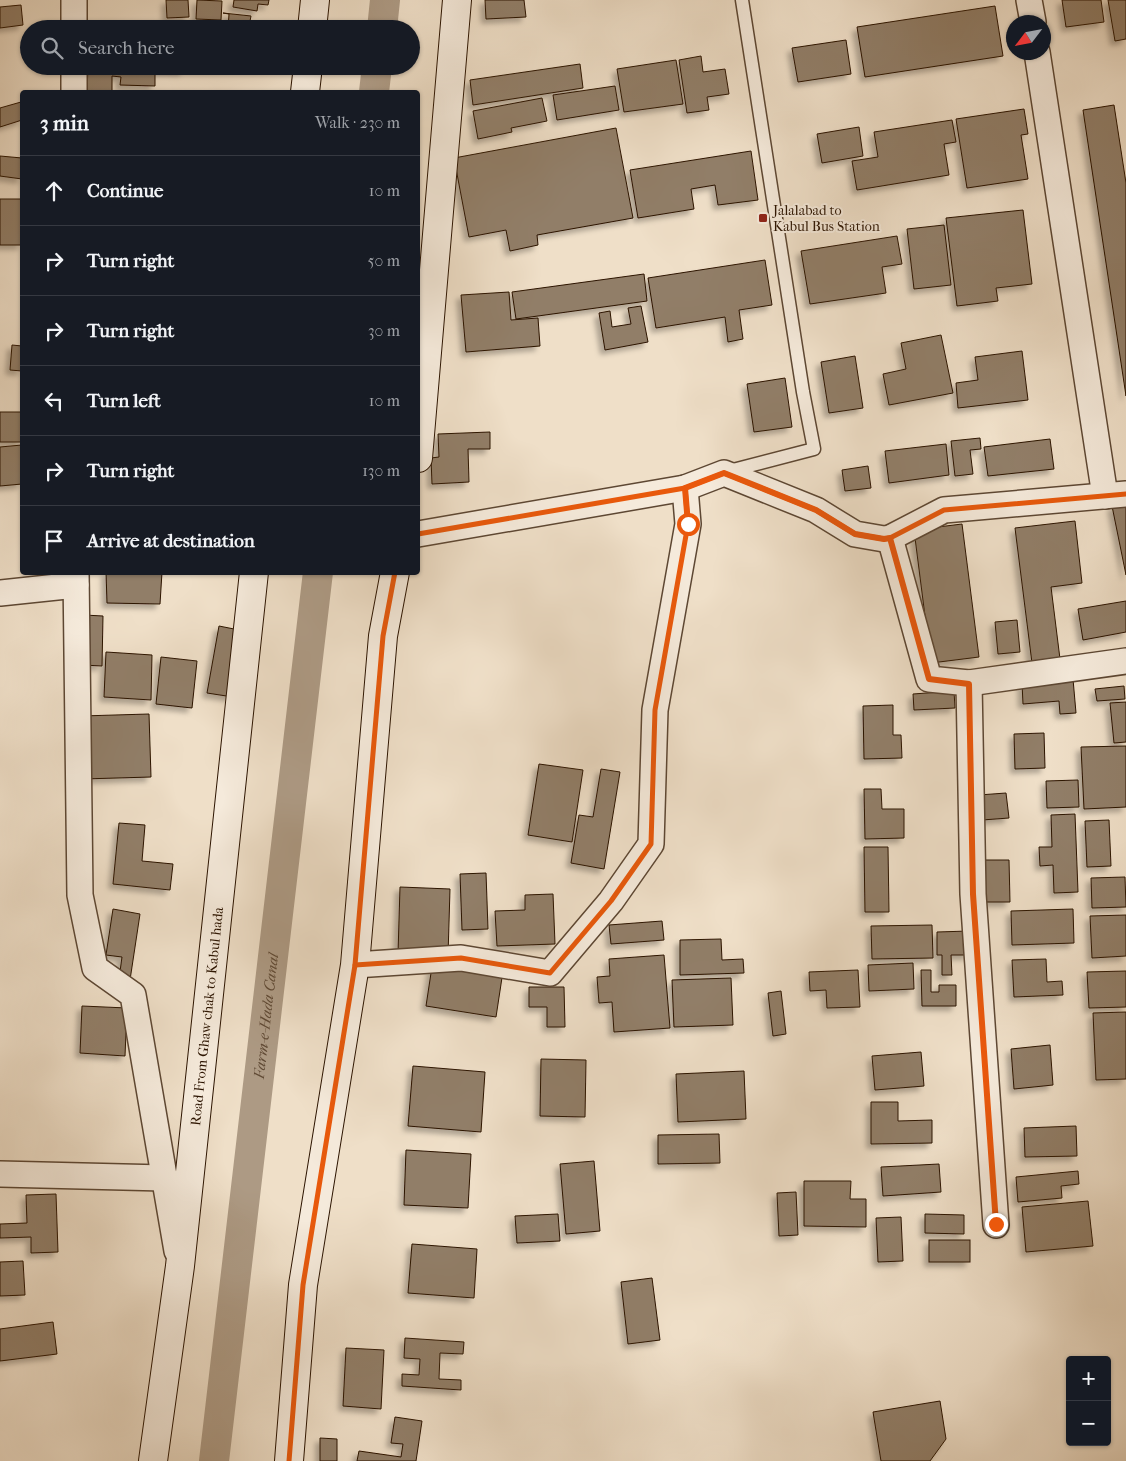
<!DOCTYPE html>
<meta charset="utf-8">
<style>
:root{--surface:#171b24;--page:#20242c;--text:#f1f3f6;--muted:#9ea1a6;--line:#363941}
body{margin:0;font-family:"IM FELL French Canon",serif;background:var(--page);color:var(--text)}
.controls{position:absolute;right:15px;bottom:15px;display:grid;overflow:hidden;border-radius:5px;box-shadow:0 1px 4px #0004}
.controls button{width:45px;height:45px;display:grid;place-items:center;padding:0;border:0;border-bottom:1px solid var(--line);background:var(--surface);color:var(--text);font:25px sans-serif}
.compass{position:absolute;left:1006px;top:15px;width:45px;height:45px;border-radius:50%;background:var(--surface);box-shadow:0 1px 4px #0004;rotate:238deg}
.stop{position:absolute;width:15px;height:15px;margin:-11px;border:4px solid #ea580c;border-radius:50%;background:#fff}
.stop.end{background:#ea580c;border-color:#fff;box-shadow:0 1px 5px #0008}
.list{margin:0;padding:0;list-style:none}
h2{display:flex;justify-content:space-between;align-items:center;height:65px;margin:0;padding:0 20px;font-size:21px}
h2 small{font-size:16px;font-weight:400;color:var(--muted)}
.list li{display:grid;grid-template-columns:32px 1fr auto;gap:15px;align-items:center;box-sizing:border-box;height:70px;padding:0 20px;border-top:1px solid var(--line)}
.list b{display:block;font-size:19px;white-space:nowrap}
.list em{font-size:16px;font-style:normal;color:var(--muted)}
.icon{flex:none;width:28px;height:28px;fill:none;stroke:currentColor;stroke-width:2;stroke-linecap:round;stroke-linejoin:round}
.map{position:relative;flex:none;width:1126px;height:1461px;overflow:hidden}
.search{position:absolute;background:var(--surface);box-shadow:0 1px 4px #0004;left:20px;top:20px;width:400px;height:55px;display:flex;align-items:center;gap:12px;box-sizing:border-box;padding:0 18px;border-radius:28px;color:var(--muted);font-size:19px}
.panel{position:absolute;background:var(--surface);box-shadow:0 1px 4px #0004;left:20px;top:90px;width:400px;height:485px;border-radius:5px}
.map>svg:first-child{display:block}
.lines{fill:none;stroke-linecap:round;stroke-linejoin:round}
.canal{stroke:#ad9a84;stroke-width:30}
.building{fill:#917e68;stroke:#2c1401;filter:url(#shadow)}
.lane-casing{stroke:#5d4733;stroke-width:15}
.street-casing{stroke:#5d4733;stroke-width:28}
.secondary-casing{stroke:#2c1401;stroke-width:30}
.lane{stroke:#f5eadb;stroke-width:12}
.street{stroke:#f5eadb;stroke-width:25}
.secondary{stroke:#f5eadb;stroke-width:28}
.cycleway-casing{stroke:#f5eadb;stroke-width:8}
.cycleway{stroke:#e8590c;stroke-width:5}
.route{stroke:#ea580c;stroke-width:6}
.poi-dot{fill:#8f2418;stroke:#f5eadb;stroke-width:2}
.labels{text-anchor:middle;stroke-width:4;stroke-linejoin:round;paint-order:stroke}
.poi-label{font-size:14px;fill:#2c1401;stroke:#f5eadb;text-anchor:start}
.street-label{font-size:14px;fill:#2c1401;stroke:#f5eadb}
.water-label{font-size:15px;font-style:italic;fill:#604a35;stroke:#f5eadb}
</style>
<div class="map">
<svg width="1126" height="1461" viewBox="0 0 1126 1461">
<defs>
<filter id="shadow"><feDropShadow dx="-4.5" dy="4.5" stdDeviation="2.5" flood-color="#0004"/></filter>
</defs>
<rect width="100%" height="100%" fill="#efdfc8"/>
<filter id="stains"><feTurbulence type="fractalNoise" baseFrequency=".004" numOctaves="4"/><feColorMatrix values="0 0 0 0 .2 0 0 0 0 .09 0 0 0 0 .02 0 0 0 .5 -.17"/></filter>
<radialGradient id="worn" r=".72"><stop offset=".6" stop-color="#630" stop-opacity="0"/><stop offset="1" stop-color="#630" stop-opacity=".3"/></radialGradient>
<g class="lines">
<g class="canal">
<polyline points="382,29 385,0"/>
<polyline points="374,92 377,66"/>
<path id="s1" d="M 214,1461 L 318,572"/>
</g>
</g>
<g class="building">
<polygon points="166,0 188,0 189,17 167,18"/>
<polygon points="197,0 222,1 221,20 196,19"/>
<polygon points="234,0 269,0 268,5 258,4 257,11 233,7"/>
<polygon points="485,0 524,0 526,17 486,19"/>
<polygon points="1062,0 1101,0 1104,22 1066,27"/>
<polygon points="1108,0 1126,0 1126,39 1115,41"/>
<polygon points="21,5 23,25 0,28 0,7"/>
<polygon points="995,6 1003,56 865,77 857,27"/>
<polygon points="223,13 251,16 250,21 267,23 267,29 228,29 229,14"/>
<polygon points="846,40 851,74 798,82 792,48"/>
<polygon points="701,56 703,72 725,69 729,94 707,97 709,110 687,113 679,60"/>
<polygon points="676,60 683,104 624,112 617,69"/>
<polygon points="580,64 583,88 473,105 470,80"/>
<polygon points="88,66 184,66 184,71 155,70 155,86 120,85 121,77 112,76 112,92 87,92"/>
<polygon points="615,86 619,110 557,120 553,95"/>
<polygon points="542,98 547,121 511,128 512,132 478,139 473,111"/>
<polygon points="21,102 22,120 0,127 0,108"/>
<polygon points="1114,105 1126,183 1126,396 1083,110"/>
<polygon points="1024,109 1028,134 1021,135 1028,179 967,188 956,119"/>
<polygon points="952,120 956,142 944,144 949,175 857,190 852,161 878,157 874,132"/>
<polygon points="859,127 863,156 822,163 817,134"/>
<polygon points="616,128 633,218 537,235 538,245 510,251 506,230 469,237 454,158"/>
<polygon points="751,151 758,200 718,205 715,185 691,189 694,209 638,218 630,170"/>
<polygon points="0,156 22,158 22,179 0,176"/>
<rect x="0" y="199" width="22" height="46"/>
<polygon points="1023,210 1032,284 996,288 998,301 957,306 946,218"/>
<polygon points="944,225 951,285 914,289 907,229"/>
<polygon points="897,236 902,264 882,267 886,293 810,304 801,251"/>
<polygon points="765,260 772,305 739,310 743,339 728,342 725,317 656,328 648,278"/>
<polygon points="644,274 647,301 516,319 512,292"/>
<polygon points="509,292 511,320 538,318 540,346 466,352 461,295"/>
<polygon points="641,306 648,342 605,350 599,313 610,311 612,327 631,324 628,308"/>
<polygon points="941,335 953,393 889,405 883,374 906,369 901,343"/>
<polygon points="12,345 22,346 22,371 10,370"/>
<polygon points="1022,351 1028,400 958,408 956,383 978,380 975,357"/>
<polygon points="855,356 863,408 829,413 821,362"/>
<polygon points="785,378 792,427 754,432 747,384"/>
<rect x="0" y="412" width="22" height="30"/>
<polygon points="490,432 490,449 468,449 469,482 432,484 431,458 439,457 438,434"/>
<polygon points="980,438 981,449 970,450 973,474 955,476 951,441"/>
<polygon points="1050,439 1054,469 988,476 984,447"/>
<polygon points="946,444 949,475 889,483 885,451"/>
<polygon points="22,445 22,484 0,486 0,447"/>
<polygon points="868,466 871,488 845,491 842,470"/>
<polygon points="1126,503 1126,575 1112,506"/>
<polygon points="1075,521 1082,583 1051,587 1060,659 1032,663 1015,528"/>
<polygon points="962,524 979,657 931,663 914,530"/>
<polygon points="106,572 162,572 160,604 107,603"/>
<polygon points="1126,601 1126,632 1083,640 1078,609"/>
<polygon points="84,615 103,616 102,666 83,665"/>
<polygon points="1017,620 1020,652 998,654 995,622"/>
<polygon points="219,626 244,631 233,697 207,693"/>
<polygon points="106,652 152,655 151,700 104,697"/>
<polygon points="161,657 197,661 192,708 156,704"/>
<polygon points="1073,679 1076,713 1060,714 1059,701 1023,704 1022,683"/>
<polygon points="1124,686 1125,699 1097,701 1095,689"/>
<polygon points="954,691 955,708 914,710 913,694"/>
<polygon points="1126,702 1126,742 1114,743 1110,703"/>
<polygon points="893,705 893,735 901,735 902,758 864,759 863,706"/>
<polygon points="149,714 151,777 82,779 81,716"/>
<polygon points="1044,733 1045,768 1015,769 1014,734"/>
<polygon points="1126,746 1126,807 1084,809 1081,747"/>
<polygon points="539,764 583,770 572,842 528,835"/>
<polygon points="601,769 620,772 604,869 571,863 579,815 593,817"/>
<polygon points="1078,780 1079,807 1047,808 1046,781"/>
<polygon points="864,789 881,789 882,809 904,809 904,838 865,839"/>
<polygon points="1006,793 1009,818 982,820 979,795"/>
<polygon points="1075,814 1078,892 1054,893 1053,865 1040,866 1039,847 1052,847 1051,815"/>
<polygon points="1109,820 1111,866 1087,867 1085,821"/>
<polygon points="119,823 145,825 142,861 173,864 170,890 113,884"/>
<polygon points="864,847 888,847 889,912 865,912"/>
<polygon points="984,860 1009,860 1010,902 985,902"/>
<polygon points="486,873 488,929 462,930 460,874"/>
<polygon points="1125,877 1126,907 1092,908 1091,878"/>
<polygon points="400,887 450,889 448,956 398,954"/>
<polygon points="553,894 555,944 497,946 495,911 525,910 525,895"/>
<polygon points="113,909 140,914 130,980 119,979 122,957 106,955"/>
<polygon points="1073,909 1074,943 1012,945 1011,911"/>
<polygon points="1126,915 1126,956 1092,958 1090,916"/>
<polygon points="662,921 664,940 611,944 609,925"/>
<polygon points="932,925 933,958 872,959 871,926"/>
<polygon points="969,931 969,955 951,955 952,975 942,975 942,955 937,955 937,932"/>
<polygon points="721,939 722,960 743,959 744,973 680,975 680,940"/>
<polygon points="664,955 670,1028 614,1032 612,1002 599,1003 597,977 610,976 609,959"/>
<polygon points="1046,959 1047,982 1062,981 1063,995 1014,997 1012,960"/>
<polygon points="433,960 503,971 496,1017 426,1006"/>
<polygon points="913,963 914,989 869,991 868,965"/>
<polygon points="858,970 860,1007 827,1008 826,990 810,991 809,972"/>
<polygon points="921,970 931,970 931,992 939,992 939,985 956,985 956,1006 922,1006"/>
<polygon points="1126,971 1126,1007 1089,1008 1087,972"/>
<polygon points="731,978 733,1025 674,1027 672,980"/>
<polygon points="529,987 564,987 565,1027 547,1027 547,1007 529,1007"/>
<polygon points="781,991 786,1034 773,1036 768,993"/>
<polygon points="82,1006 127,1008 125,1056 80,1053"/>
<polygon points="1126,1012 1126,1079 1096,1080 1093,1013"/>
<polygon points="1050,1045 1053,1085 1014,1089 1011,1049"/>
<polygon points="921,1052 924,1086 875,1090 872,1056"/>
<polygon points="541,1059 586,1060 585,1117 540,1116"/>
<polygon points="413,1066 485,1072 481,1132 408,1126"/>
<polygon points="744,1071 746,1119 678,1122 676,1074"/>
<polygon points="871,1102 898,1102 898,1121 932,1120 932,1143 871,1144"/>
<polygon points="1076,1126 1077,1156 1025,1157 1024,1128"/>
<polygon points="719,1134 720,1163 658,1164 658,1135"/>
<polygon points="406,1150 471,1154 468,1208 404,1205"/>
<polygon points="594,1161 600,1231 566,1234 560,1164"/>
<polygon points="939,1164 941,1192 883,1196 881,1167"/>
<polygon points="1078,1171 1079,1184 1061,1186 1062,1198 1018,1202 1016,1177"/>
<polygon points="804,1181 851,1181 850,1199 866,1199 866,1227 804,1226"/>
<polygon points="796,1192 798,1235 779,1236 777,1193"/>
<polygon points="56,1194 58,1252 31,1253 31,1237 0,1238 0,1224 27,1223 26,1195"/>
<polygon points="1088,1201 1093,1246 1026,1252 1022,1207"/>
<polygon points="558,1214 560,1241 517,1243 515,1216"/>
<polygon points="925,1214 964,1215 964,1234 925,1233"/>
<polygon points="901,1217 903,1261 878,1262 876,1218"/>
<rect x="929" y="1240" width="41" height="22"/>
<polygon points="412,1244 477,1249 474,1298 408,1293"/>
<polygon points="23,1261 25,1295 0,1296 0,1262"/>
<polygon points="652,1278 660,1340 628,1344 621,1282"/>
<polygon points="53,1322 57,1354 0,1361 0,1329"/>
<polygon points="405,1338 464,1342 463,1354 440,1353 439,1379 461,1380 461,1390 402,1386 402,1374 419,1375 420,1359 404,1358"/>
<polygon points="346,1348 384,1350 381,1409 343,1406"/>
<polygon points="940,1401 946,1439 930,1461 881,1461 873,1412"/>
<polygon points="395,1417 422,1421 416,1461 357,1461 359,1451 401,1457 403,1444 391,1443"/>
<polygon points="320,1438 337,1439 337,1461 320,1461"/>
</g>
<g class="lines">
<defs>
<polyline id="lane" points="729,471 814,449 803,392 742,0"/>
<g id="street">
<polyline points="74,0 74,29"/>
<polyline points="1029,0 1033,22"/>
<polyline points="1037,52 1105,496"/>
<polyline points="74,66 74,92"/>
<polyline points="418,534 685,488 724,473 816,510 855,534 884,539 890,538 944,510 1126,494"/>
<polyline points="890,538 929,679 969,683 1126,661"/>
<polyline points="76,572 80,895 95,968 133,995 177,1251"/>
<polyline points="0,593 76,585"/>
<polyline points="969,683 973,894 996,1225"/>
<polyline points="355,965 461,958 550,973 611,901 651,844 655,710 688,524 685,488"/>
<polyline points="0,1174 164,1178"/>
</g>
<g id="secondary">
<polyline points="312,29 315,0"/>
<polyline points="305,92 308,66"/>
<polyline points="418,458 457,0"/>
<path id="s2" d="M 153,1461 L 180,1266 L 254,572"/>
<polyline points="289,1461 303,1285 355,965 383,636 395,572"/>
</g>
</defs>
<use href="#lane" class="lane-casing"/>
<use href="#street" class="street-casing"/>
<use href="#secondary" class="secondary-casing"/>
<use href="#lane" class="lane"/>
<use href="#street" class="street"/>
<use href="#secondary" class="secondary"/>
<defs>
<g id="cycleway">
<polyline points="418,534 685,488 724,473 816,510 855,534 884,539 890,538 944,510 1126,494"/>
<polyline points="355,965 461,958 550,973 611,901 651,844 655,710 688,524 685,488"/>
<polyline points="289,1461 303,1285 355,965 383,636 395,572"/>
</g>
</defs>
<use href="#cycleway" class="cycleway-casing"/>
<use href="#cycleway" class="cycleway"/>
</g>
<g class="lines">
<polyline class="route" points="688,524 685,488 724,473 816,510 855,534 884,539 890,538 929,679 969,684 973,894 996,1224"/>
</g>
<rect class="poi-dot" x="758" y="213" width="10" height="10" rx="2.5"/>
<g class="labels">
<g class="poi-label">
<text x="773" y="215">Jalalabad to<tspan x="773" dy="16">Kabul Bus Station</tspan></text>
</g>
<g class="street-label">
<text dy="5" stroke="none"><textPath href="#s2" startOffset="448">Road From Ghaw chak to Kabul hada</textPath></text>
</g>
<g class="water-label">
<text dy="5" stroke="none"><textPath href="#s1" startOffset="448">Farm-e-Hada Canal</textPath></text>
</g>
</g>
<rect width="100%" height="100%" filter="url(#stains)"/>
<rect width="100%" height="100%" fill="url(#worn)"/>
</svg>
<div class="controls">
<button>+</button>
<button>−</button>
</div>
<svg class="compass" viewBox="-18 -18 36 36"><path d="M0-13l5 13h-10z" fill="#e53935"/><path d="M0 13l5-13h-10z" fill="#9ea1a6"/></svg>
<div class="stop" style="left:688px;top:524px"></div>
<div class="stop end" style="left:996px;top:1224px"></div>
<div class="search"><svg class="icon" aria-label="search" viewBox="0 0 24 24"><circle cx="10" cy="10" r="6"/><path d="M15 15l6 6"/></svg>Search here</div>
<section class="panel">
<h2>3 min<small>Walk · 230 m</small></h2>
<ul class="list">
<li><svg class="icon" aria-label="ahead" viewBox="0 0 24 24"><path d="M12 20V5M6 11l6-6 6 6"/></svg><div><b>Continue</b></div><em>10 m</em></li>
<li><svg class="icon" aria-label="right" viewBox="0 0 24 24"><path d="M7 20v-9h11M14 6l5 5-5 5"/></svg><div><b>Turn right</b></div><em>50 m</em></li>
<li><svg class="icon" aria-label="right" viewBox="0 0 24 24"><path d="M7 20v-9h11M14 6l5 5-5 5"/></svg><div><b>Turn right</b></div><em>30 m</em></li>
<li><svg class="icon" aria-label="left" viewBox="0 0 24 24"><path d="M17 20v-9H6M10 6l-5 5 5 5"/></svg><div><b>Turn left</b></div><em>10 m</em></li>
<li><svg class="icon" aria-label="right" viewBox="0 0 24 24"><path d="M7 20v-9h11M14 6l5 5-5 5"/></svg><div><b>Turn right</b></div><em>130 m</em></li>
<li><svg class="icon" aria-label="arrive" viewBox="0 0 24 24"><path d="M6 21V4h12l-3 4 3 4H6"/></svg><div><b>Arrive at destination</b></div></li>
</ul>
</section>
</div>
